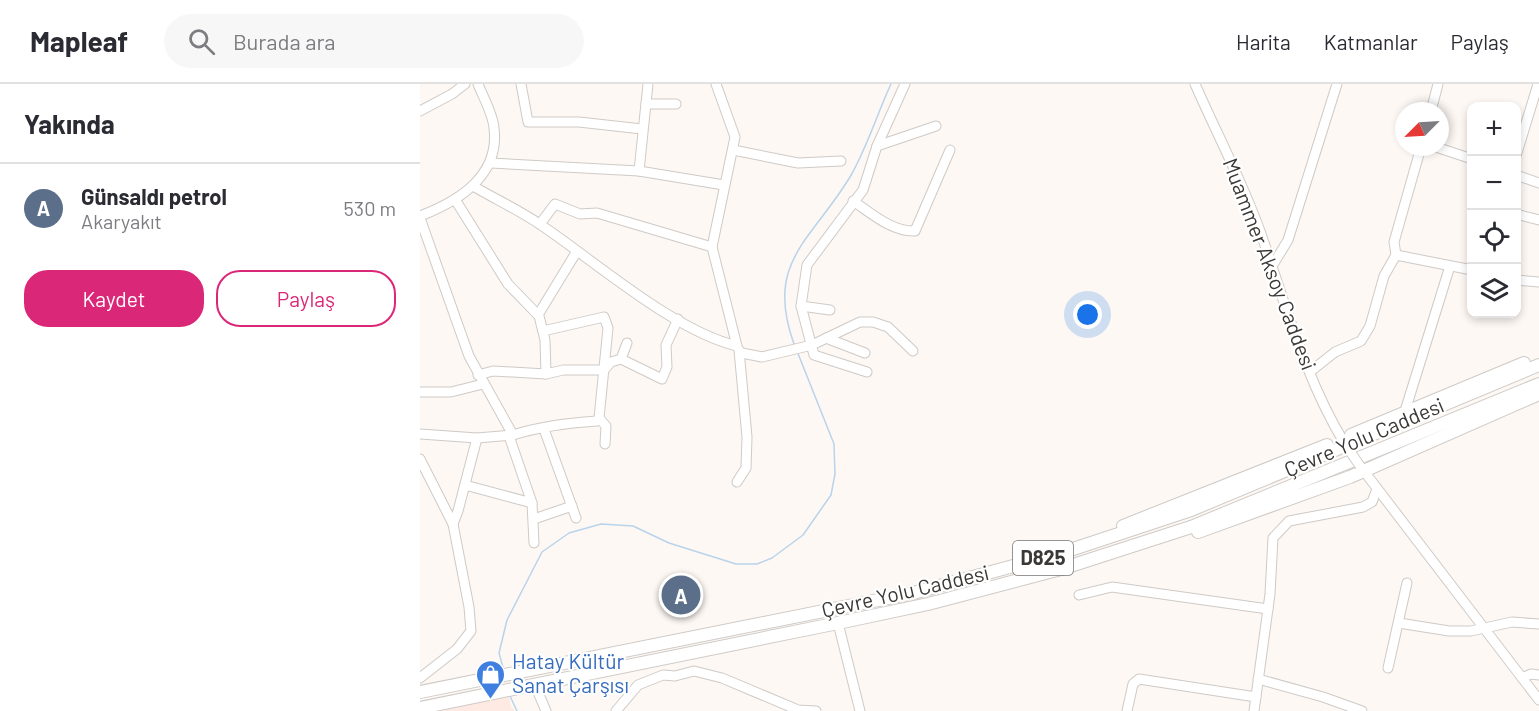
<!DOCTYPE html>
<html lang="tr">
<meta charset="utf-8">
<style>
:root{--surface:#fff;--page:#f7f7f7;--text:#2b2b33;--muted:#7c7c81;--line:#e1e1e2;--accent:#db2777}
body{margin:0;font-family:Barlow,sans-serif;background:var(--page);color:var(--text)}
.controls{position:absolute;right:18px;top:18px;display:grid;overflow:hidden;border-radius:12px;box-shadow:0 3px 9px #0003}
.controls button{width:54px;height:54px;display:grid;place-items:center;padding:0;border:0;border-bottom:2px solid var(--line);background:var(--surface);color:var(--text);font:30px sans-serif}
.compass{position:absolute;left:975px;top:18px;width:54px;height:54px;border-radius:50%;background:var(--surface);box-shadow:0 3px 9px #0003;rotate:246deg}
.you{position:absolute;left:668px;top:231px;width:21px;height:21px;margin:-15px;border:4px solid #fff;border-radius:50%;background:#1a73e8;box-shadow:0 0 0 9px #1a73e833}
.badge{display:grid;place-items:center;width:39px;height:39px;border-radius:50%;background:var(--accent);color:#fff;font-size:20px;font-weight:700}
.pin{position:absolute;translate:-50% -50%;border:3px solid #fff;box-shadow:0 2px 6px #0006}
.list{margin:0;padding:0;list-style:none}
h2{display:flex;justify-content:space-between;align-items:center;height:78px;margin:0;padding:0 24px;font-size:26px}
h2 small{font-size:20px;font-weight:400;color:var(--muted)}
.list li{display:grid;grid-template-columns:39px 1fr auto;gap:18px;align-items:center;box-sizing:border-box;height:90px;padding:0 24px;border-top:2px solid var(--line)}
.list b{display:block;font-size:22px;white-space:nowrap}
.list p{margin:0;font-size:20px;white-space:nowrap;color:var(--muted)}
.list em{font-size:20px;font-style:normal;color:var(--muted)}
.actions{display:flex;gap:12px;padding:18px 24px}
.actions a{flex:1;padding:14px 0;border:2px solid var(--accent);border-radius:24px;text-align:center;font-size:21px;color:var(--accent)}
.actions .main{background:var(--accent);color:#fff}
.icon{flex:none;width:33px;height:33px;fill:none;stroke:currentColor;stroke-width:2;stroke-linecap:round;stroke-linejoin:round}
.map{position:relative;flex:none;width:1119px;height:627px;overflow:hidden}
header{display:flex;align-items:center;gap:36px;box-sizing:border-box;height:84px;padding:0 30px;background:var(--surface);border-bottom:2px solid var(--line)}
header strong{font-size:28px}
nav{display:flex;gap:33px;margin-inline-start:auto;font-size:21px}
.search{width:420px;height:54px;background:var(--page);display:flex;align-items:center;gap:15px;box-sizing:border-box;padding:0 21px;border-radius:33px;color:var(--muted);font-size:22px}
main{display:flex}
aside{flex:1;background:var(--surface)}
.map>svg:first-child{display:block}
.commercial{fill:#feeae3}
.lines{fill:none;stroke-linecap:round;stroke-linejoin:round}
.stream{stroke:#b9d3eb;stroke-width:1.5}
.minor-casing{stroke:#cfcac6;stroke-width:11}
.highway-casing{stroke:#cfcac6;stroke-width:14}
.minor{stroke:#fff;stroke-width:9}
.highway{stroke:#fff;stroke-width:12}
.minor-bridge-casing{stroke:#cfcac6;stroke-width:11;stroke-linecap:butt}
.minor-bridge{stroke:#fff;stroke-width:9}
.labels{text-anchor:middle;stroke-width:4.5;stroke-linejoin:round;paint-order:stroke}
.shield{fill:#fff;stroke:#767473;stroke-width:1.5}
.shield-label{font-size:20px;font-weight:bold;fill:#3b3937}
.street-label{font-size:21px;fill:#3b3937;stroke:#fff}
.shop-label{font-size:21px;fill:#366cbe;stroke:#fff;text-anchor:start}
</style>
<header>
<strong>Mapleaf</strong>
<div class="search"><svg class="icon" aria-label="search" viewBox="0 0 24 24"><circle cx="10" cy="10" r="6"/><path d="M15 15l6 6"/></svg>Burada ara</div>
<nav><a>Harita</a><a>Katmanlar</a><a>Paylaş</a></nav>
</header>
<main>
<aside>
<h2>Yakında<small></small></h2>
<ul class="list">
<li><span class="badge" style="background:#5c6f8a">A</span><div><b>Günsaldı petrol</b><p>Akaryakıt</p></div><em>530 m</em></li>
</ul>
<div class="actions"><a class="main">Kaydet</a><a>Paylaş</a></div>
</aside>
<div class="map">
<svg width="1119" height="627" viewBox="0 0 1119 627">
<rect width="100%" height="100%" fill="#fdf8f4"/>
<polygon class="commercial" points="88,608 91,623 95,627 13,627"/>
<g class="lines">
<g class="stream">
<path d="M 374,260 C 344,178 392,156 430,93 C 447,64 457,30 471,0"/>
<polyline points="84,587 79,569 87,536 122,468 149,449 181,440 213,442 249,459 316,480 337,480 352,474 383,451 411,411 415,390 414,360 377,267"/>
<polyline points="90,612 97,627"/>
</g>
<defs>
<g id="minor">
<polyline points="101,0 108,38 159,38 222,45"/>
<path d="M 775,0 C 796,48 822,97 840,147 C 865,218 885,295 925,360"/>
<polyline points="226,20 256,20"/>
<polyline points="0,27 32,10 45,0"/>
<polyline points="1011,27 1018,0"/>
<polyline points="457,62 485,0"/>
<polyline points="1016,63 1052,75"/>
<polyline points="313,66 378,79 421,77"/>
<polyline points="1096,72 1118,0"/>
<polyline points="71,79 219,87 304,101"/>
<polyline points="219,87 228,0"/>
<polyline points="1096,91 1119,99"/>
<path d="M 53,102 C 75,115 99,126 121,141 C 176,178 254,247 317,262 L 292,163 L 315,53 L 296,0"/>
<polyline points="36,117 88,200 119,232 125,256 126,290 143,286 184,286 191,278 201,275 207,259"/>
<path d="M 433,117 C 451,129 472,148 495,147 L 530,66"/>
<polyline points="1096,130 1119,136"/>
<path d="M 0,132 C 39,117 80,92 74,44 C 73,30 63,13 58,0"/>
<path d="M 0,134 L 49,272 L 93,351 C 121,342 147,339 177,337 L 179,334 L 188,244 L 184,233 L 123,247"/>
<polyline points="120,140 135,120 160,130 177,129 292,163"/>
<polyline points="976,171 974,158 1001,63"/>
<polyline points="851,184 868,156 917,0"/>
<polyline points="1096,196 1119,198"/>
<polyline points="381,222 410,226"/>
<polyline points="118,231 157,167"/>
<polyline points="406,254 445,269"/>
<polyline points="322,269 342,273 392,261 440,238 453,238 468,243 493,267"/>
<polyline points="201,275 242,295 247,283 246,261 258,235"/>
<polyline points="891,287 915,268 941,257 950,242 964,192 976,171 1052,186"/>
<polyline points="447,288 394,271 381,222 387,181 443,106 457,62 516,42"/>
<polyline points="58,291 73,287 126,290"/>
<polyline points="0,308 31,308 63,300"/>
<polyline points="985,327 1030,182"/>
<polyline points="179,334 186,342 185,360"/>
<polyline points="124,345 156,434"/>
<polyline points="0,350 57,354 93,351"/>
<polyline points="89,352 112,419 114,459"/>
<polyline points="0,375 33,440"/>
<polyline points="940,382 1119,616"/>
<polyline points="317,398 326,384 327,353 319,266"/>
<polyline points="45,401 112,419"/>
<polyline points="114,435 152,422"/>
<polyline points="659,511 692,503 848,525"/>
<polyline points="418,539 440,627"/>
<polyline points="979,539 1029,547 1051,547 1092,538 1119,540"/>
<polyline points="968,584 987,499"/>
<polyline points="0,594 37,565 51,547 49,523 33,440 38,427 57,354"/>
<polyline points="1102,594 1111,590 1119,591"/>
<polyline points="838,595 903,613 942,627"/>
<polyline points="115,601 126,627"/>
<polyline points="196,627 218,601 243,591 255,592 274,587 302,594 378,626 396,627"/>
<polyline points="707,627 713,600 719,595 836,613"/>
<polyline points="834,627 850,510 853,454 869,437 943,423 952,418 957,405"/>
</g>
<g id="highway">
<polyline points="931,351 1104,279"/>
<polyline points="703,442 907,361"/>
<polyline points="778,448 930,393 1119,310"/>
<polyline points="0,608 493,509 638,470 771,426 1119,281"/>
<polyline points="0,624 418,539 508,520 641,485 771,443 1119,300"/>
</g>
</defs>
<use href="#minor" class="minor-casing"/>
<use href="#highway" class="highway-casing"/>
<use href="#minor" class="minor"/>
<use href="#highway" class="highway"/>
<defs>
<polyline id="minor-bridge" points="925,360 940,382"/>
</defs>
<use href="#minor-bridge" class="minor-bridge-casing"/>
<use href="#minor-bridge" class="minor-bridge"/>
</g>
<defs>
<symbol id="shop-pin" viewBox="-11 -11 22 30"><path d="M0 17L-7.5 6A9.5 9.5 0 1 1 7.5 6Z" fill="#3f7fe0" stroke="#fff"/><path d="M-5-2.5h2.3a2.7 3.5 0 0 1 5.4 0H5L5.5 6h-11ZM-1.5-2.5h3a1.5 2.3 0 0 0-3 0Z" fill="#fff"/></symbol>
</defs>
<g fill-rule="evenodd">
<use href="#shop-pin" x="54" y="574" width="33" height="45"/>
</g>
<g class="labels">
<rect class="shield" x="593" y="457" width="60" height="34" rx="4.5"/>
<g class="shield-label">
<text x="623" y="481">D825</text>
</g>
<g class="street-label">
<text transform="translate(849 180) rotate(69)" y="7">Muammer Aksoy Caddesi</text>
<text transform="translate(944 354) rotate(-23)" y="7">Çevre Yolu Caddesi</text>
<text transform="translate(485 508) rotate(-13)" y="7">Çevre Yolu Caddesi</text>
</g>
<g class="shop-label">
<text x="92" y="585">Hatay Kültür<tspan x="92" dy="24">Sanat Çarşısı</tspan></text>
</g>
</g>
</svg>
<div class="controls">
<button>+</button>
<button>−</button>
<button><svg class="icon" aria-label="locate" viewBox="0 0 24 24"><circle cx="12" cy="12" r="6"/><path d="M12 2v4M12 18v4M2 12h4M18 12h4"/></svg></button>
<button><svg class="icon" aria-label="layers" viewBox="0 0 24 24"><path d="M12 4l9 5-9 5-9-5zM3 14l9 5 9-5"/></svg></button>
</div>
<svg class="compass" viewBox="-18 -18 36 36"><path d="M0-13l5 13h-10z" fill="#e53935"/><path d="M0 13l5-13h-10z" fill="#7c7c81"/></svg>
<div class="you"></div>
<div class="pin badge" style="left:261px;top:511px;background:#5c6f8a">A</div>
</div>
</main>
